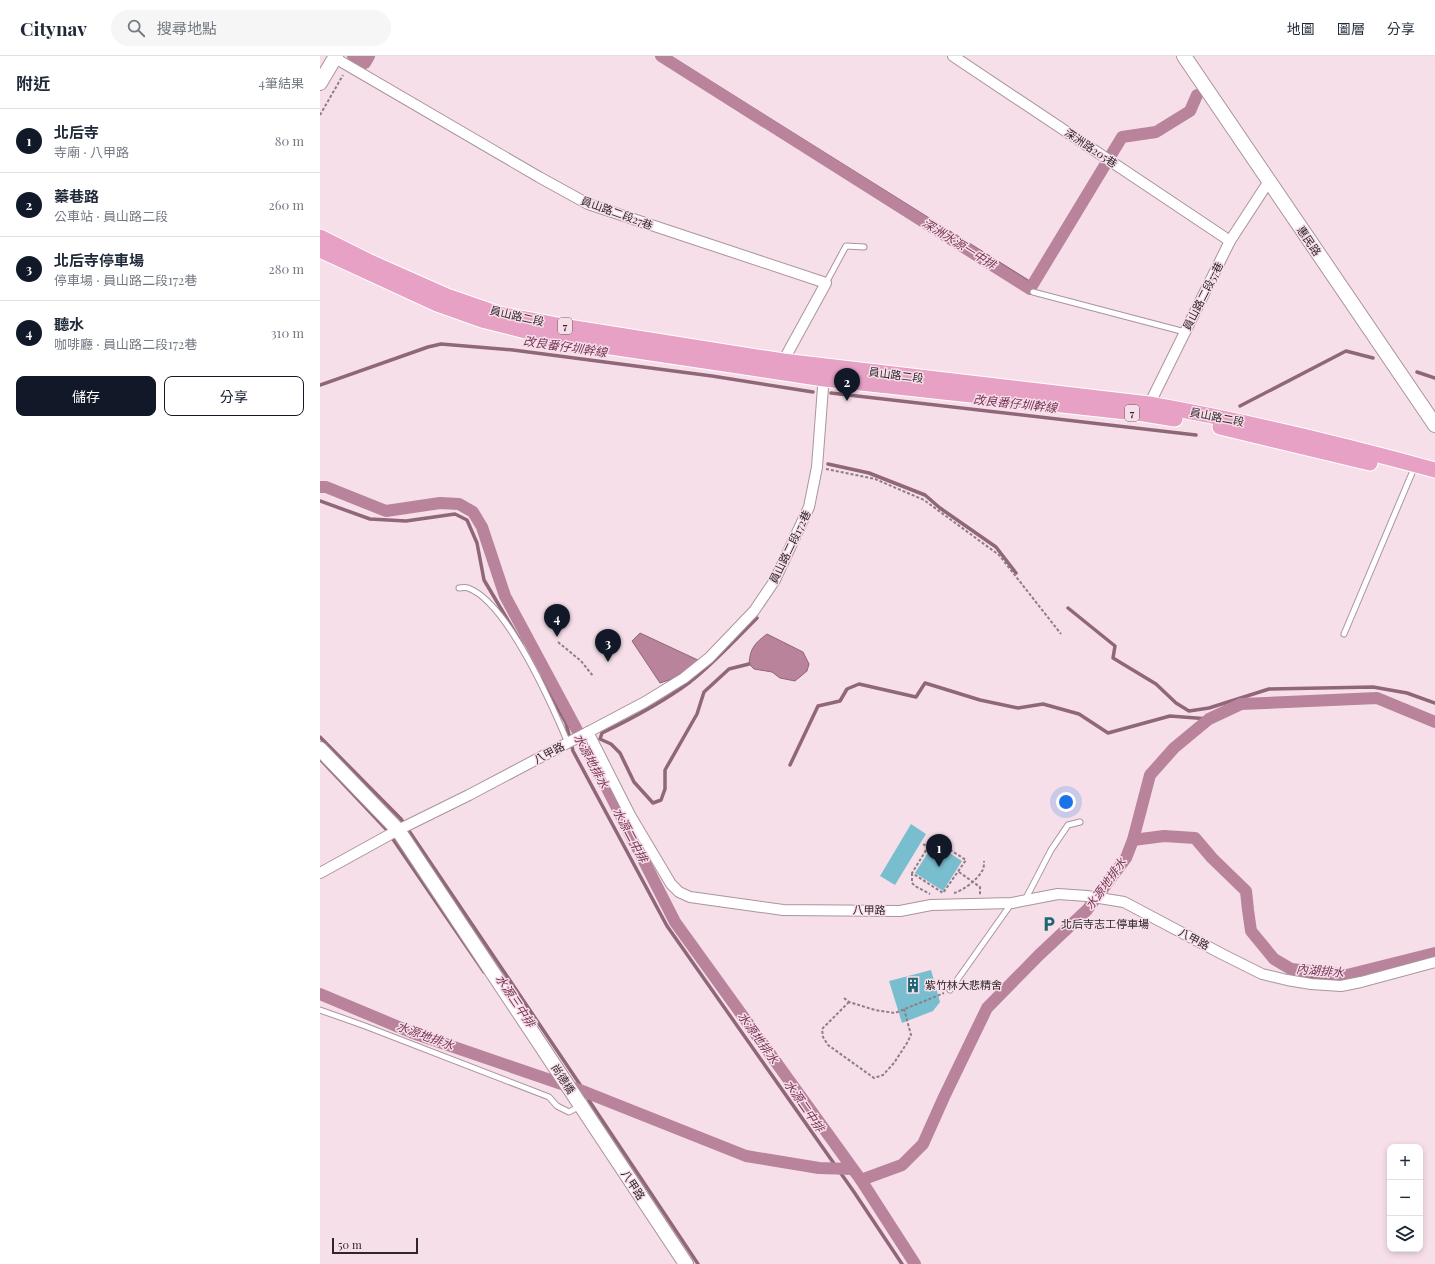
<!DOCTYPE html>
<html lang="zh-TW">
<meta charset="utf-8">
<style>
:root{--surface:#fff;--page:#f6f6f7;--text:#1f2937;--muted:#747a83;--line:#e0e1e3;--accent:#111827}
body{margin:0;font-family:"Playfair Display","Noto Sans TC",serif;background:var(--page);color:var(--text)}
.controls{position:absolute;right:12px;bottom:12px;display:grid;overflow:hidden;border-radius:8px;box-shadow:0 2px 6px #0003}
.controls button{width:36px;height:36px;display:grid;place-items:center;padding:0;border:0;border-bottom:1px solid var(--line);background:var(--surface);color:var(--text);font:20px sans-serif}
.scale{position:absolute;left:12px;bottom:10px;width:86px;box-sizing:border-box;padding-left:4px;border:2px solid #2f262a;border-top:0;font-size:11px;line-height:14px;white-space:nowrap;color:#2f262a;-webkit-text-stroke:3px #f7dfe9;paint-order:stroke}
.you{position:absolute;left:746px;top:746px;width:14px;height:14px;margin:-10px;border:3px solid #fff;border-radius:50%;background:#1a73e8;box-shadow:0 0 0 6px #1a73e833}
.badge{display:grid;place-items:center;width:26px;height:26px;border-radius:50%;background:var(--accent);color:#fff;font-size:13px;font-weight:700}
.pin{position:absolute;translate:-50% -33px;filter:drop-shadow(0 1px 2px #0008)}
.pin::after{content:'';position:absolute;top:21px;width:14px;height:12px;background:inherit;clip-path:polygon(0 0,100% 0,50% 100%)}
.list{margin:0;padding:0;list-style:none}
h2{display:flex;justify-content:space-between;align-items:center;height:52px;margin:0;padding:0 16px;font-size:17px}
h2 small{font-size:13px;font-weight:400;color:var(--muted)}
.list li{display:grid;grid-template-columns:26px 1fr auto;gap:12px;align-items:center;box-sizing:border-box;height:64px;padding:0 16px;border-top:1px solid var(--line)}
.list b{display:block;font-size:15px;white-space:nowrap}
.list p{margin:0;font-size:13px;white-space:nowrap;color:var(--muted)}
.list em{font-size:13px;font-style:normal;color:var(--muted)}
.actions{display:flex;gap:8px;padding:12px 16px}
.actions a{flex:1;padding:9px 0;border:1px solid var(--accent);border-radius:8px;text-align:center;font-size:14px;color:var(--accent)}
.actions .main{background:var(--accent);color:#fff}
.icon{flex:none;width:22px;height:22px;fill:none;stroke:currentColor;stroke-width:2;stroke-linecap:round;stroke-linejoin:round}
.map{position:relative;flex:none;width:1115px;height:1208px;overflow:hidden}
header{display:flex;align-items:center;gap:24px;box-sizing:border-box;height:56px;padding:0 20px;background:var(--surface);border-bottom:1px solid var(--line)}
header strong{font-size:19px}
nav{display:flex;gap:22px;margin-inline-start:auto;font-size:14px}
.search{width:280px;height:36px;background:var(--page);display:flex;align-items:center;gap:10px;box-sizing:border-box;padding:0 14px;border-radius:22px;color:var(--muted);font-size:15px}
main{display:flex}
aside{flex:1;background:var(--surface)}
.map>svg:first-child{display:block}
.water{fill:#b9839b;stroke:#906779}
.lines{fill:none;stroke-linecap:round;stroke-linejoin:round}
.stream{stroke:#906779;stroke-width:3.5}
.canal{stroke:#b9839b;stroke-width:12}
.building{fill:#79becf}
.lane-casing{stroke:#aa949d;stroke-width:7}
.street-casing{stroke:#aa949d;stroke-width:12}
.secondary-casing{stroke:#aa949d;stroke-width:16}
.primary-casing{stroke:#fff;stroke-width:17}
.path{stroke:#8d7d84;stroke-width:2;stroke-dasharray:3 2;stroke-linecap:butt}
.lane{stroke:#fff;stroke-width:5}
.street{stroke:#fff;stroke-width:10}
.secondary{stroke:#fff;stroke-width:14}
.primary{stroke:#e7a1c5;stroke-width:15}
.labels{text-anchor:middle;stroke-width:3;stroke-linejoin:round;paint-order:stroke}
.shield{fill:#f7dfe9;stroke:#6b5e63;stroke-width:1}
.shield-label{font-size:10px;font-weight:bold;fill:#2f262a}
.street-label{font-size:11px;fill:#2f262a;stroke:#f7dfe9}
.poi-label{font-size:11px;fill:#2f262a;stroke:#f7dfe9;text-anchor:start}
.water-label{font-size:12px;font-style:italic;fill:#763355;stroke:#f7dfe9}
</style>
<header>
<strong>Citynav</strong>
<div class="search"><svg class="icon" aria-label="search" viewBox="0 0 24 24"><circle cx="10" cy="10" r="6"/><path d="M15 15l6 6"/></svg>搜尋地點</div>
<nav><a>地圖</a><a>圖層</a><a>分享</a></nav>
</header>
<main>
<aside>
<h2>附近<small>4筆結果</small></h2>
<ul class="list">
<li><span class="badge">1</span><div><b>北后寺</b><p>寺廟 · 八甲路</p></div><em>80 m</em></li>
<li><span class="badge">2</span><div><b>蓁巷路</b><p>公車站 · 員山路二段</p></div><em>260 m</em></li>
<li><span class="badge">3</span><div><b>北后寺停車場</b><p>停車場 · 員山路二段172巷</p></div><em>280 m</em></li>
<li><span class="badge">4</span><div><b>聽水</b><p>咖啡廳 · 員山路二段172巷</p></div><em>310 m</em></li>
</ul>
<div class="actions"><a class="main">儲存</a><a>分享</a></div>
</aside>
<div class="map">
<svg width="1115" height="1208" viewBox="0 0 1115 1208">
<rect width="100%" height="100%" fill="#f7dfe9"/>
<g class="water">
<polygon points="320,577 380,605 352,623 340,627 312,585"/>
<path d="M 447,578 L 483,596 L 489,608 L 487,615 L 475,625 L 460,622 L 452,616 L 434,613 L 429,608 C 430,592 435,587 447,578 Z"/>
</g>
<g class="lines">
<g class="stream">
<polyline points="348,0 709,226"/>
<polyline points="1097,316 1115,322"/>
<polyline points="0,329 108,291 121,288 193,294 392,320 493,336"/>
<polyline points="511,337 876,379"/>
<polyline points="920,350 1026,295 1053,302"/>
<polyline points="508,408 549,417 605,439 620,452 676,491 696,517"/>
<polyline points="0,445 50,463 86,465 135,458 147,464 157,487 164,524 202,588"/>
<polyline points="748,552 795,590 793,602 836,628 856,647 869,655 889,652 949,633 1053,631 1087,637 1115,647"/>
<path d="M 429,608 L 409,613 L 384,636 L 377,658 L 345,714 L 345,733 L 341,744 L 333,747 L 314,726 L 300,697 L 291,688 L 280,683 L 282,677 C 313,662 343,646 370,626 C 394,607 415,584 437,562"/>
<polyline points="221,622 246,667 253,695 347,870 534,1136 582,1208"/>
<polyline points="0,681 81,763 265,1036 270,1046 378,1208"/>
<polyline points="265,689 266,689"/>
<polyline points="0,703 66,773 164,916"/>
<polyline points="470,709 498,650 520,645 527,633 539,628 596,641 605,627 660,644 698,652 723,648 759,658 788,677 850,660 889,663"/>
<polyline points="979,921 1008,923 1027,919"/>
</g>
<g class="canal">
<polyline points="33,0 45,7 49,0"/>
<polyline points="341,0 710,233 802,81 836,76 870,55 877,39"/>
<polyline points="0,431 6,431 66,455 120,447 139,448 153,456 162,471 185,540 265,689 355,866 541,1124 582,1109 603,1088 624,1041 667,952 719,899 767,854 806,802 813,784 830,719 854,692 889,663 921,648 1057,642 1115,666"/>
<polyline points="813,784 844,780 875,782 892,802 926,835 928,854 931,875 954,903 971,913 1027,919 1115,897"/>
<polyline points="0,938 93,977 265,1036 426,1100 499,1112 532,1113"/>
<polyline points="541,1124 595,1208"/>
</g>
</g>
<g class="building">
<polygon points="591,768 606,778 575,829 560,820"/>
<polygon points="614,787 642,805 623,835 595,817"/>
<polygon points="611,914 620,946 613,955 582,967 569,925"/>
</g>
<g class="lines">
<defs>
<g id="lane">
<polyline points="506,227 526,190 544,191"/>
<polyline points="713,236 865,276"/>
<path d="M 139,532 C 141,532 145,531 148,532 C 187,546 232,649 248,687"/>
<polyline points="1024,578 1092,417"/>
<polyline points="705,844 731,794 748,769 760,766"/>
<polyline points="630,934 691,848"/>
<polyline points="0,954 45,970 229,1041 237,1050 249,1056 260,1050"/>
</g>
<g id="street">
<polyline points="633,0 910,185"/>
<polyline points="15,2 219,121 268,148 506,227 461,309"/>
<polyline points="827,353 910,185 949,125"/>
<polyline points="268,676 310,759 351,828 359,836 370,841 463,854 580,855 611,849 692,847 738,838 767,840 804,846 902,898 942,918 967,924 991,928 1021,930 1041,926 1115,906"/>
<polyline points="0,817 78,774 149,739 325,646 364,622 389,602 434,555 455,524 489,451 497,411 504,318"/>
</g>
<g id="secondary">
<polyline points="864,0 1115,369"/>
<polyline points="0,27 16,0"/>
<polyline points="0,693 78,774 366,1208"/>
</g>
<g id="primary">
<path d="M 0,181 L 48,205 L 127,240 L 179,258 L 248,271 L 463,305 L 829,348 C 926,365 1020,388 1115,414"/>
<polyline points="0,194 117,248 162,264 237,283 504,323 824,358 855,363"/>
<polyline points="900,371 1050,407"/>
</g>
</defs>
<use href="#lane" class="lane-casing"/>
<use href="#street" class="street-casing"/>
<use href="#secondary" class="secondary-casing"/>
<use href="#primary" class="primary-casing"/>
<g class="path">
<polyline points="0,59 23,19"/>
<polyline points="506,413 555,423 604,444 679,499 741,578"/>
<polyline points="238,586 261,605 273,620"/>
<polygon points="613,783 646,804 623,837 592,817"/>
<polyline points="603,788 608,791"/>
<polyline points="639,816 660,831 660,839"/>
<polyline points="592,817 592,827 595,830 610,838"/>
<path d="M 634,837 C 644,834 657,824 662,815 C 664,813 664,808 664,805"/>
<polyline points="524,942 529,946 555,954 575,957 624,937"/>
<polyline points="529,946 502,973 503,981 508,989 554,1022 563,1019 574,1007 587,987 591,979 584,953"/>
</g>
<use href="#lane" class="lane"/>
<use href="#street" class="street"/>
<use href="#secondary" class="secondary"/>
<use href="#primary" class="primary"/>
</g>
<defs>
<symbol id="parking-bare" viewBox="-9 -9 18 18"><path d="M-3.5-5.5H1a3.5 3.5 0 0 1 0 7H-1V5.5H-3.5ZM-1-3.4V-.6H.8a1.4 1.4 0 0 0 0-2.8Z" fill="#1f6675" stroke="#f7dfe9" stroke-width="2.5" paint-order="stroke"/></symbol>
<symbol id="building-bare" viewBox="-9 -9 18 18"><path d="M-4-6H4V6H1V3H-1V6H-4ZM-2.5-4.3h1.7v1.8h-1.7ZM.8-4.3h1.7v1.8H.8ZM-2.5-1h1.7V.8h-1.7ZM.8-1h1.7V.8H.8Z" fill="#1f6675" stroke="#f7dfe9" stroke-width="2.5" paint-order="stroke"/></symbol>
</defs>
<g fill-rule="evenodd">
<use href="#parking-bare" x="718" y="857" width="22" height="22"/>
<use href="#building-bare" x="582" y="918" width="22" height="22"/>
</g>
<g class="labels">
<g class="shield">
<rect x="238" y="262" width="14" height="16" rx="3"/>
<rect x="805" y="349" width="14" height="16" rx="3"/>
</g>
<g class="shield-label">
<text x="245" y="274">7</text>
<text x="812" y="361">7</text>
</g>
<g class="street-label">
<text transform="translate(771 92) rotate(34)" y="4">深洲路205巷</text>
<text transform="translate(297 157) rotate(20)" y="4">員山路二段27巷</text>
<text transform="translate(989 185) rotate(56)" y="4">惠民路</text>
<text transform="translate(883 240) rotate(-63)" y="4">員山路二段57巷</text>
<text transform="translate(197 260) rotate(13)" y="4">員山路二段</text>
<text transform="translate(576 319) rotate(7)" y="4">員山路二段</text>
<text transform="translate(897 361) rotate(11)" y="4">員山路二段</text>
<text transform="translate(470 491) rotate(-64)" y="4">員山路二段172巷</text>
<text transform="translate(229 697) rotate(-28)" y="4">八甲路</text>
<text transform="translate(549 854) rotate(1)" y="4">八甲路</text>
<text transform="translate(874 883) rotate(28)" y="4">八甲路</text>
<text transform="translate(243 1023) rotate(57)" y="4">尚德橋</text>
<text transform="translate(313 1129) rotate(57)" y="4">八甲路</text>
</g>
<g class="poi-label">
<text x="741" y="872">北后寺志工停車場</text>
<text x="605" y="933">紫竹林大悲精舍</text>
</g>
<g class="water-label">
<text transform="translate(639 188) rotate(32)" y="4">深洲水源一中排</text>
<text transform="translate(245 291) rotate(8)" y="4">改良番仔圳幹線</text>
<text transform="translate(695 348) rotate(6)" y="4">改良番仔圳幹線</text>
<text transform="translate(271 705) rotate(62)" y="4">水源地排水</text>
<text transform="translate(310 779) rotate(62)" y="4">水源二中排</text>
<text transform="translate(786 828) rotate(-54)" y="4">水源地排水</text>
<text transform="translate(1000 915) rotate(5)" y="4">內湖排水</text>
<text transform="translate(195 945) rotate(56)" y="4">水源三中排</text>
<text transform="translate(105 980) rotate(20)" y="4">水源地排水</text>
<text transform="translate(438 982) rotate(54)" y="4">水源地排水</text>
<text transform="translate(484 1050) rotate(55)" y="4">水源二中排</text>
</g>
</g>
</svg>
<div class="controls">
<button>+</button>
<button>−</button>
<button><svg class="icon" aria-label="layers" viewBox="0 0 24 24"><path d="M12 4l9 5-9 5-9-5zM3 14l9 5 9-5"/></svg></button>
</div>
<div class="scale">50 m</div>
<div class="you"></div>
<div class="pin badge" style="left:619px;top:811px">1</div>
<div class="pin badge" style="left:527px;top:345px">2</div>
<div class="pin badge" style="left:288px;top:606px">3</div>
<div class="pin badge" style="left:237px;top:581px">4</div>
</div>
</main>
